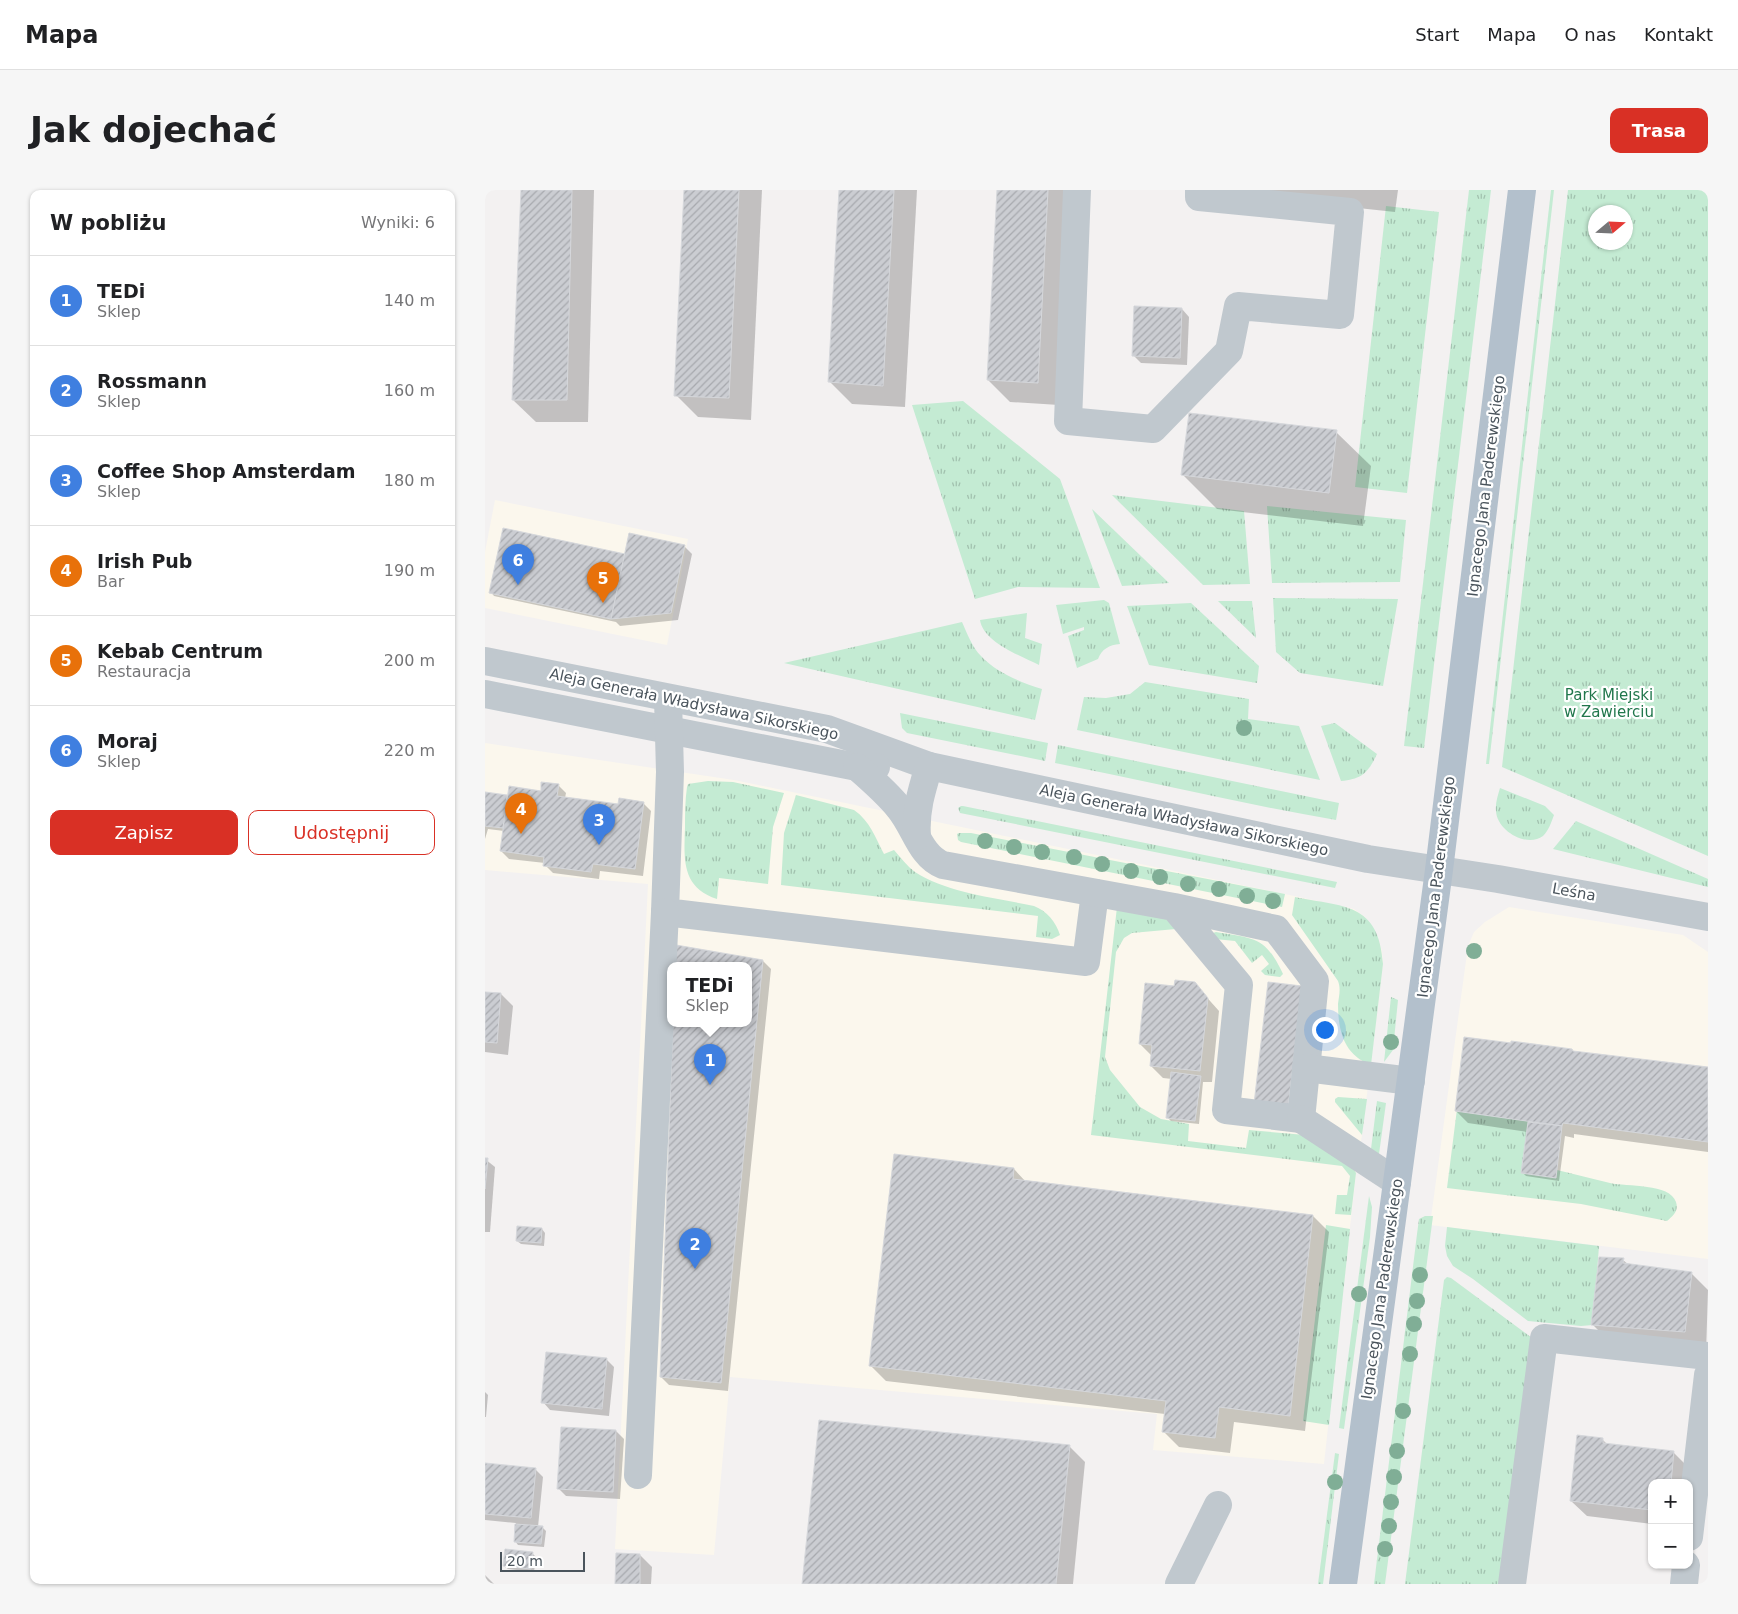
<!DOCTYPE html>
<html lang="pl">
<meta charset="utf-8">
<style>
:root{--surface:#fff;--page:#f6f6f6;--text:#202124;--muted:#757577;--line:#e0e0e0;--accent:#d93025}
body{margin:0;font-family:"DejaVu Sans",sans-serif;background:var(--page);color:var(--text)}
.controls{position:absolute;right:15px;bottom:15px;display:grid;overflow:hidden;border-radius:10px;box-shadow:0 1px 4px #0004}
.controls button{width:45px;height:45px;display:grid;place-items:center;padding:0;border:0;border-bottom:1px solid var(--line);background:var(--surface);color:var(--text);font:25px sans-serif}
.compass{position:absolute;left:1103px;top:15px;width:45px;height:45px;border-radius:50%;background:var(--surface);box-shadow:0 1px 4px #0004;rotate:71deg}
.scale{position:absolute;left:15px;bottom:12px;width:85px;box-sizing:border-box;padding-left:5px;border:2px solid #4a545c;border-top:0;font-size:14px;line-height:18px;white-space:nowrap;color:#4a545c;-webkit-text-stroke:4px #fff;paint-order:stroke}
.you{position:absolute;left:839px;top:839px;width:18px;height:18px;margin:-12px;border:4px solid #fff;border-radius:50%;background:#1a73e8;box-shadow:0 0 0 8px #1a73e833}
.badge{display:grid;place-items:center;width:32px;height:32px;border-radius:50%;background:var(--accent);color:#fff;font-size:16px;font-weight:700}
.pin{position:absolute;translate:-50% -41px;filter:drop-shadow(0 1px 2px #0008)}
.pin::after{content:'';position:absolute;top:26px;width:18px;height:15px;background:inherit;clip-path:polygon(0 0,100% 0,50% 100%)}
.popup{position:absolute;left:182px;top:772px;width:85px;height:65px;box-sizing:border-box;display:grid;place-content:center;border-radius:10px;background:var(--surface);filter:drop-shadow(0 1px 4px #0005);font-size:16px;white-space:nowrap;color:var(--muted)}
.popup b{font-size:19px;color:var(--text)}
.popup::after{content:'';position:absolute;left:50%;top:100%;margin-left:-10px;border:10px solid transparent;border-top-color:var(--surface)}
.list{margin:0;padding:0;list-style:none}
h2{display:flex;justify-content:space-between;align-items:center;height:65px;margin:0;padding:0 20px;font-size:21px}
h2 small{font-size:16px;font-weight:400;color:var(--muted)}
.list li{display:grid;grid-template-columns:32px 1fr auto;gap:15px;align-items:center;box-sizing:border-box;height:90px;padding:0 20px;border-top:1px solid var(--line)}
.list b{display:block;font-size:19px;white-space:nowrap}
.list p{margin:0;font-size:16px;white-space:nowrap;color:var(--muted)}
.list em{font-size:16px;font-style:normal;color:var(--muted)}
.actions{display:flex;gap:10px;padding:15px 20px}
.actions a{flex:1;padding:11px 0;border:1px solid var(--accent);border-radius:10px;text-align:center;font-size:18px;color:var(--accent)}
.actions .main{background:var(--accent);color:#fff}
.map{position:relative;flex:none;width:1223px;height:1394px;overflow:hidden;border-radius:10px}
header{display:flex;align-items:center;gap:30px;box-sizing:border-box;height:70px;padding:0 25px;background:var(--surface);border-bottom:1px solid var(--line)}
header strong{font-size:24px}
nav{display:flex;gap:28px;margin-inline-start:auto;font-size:18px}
.intro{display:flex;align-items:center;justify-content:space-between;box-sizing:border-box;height:120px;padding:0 30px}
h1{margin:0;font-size:35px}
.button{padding:12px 22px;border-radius:10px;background:var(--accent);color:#fff;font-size:18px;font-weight:700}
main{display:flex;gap:30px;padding:0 30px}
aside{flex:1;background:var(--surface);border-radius:10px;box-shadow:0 1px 4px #0004}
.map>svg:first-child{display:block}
.commercial{fill:#fbf7ed;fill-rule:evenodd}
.grass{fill:url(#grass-tufts);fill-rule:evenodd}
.shadow{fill:#0003}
.building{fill:url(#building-hatch);stroke:#d5d7db}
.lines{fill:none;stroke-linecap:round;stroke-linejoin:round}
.minor{stroke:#c0c8ce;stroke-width:28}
.major{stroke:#b3c0cc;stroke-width:28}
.tree{fill:#80ae96}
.labels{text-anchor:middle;stroke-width:4.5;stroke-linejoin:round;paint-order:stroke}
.street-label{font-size:15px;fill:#4a545c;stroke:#fff}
.park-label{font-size:15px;fill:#21774c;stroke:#fff}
</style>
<header>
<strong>Mapa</strong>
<nav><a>Start</a><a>Mapa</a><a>O nas</a><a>Kontakt</a></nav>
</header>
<div class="intro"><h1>Jak dojechać</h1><a class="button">Trasa</a></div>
<main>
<aside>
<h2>W pobliżu<small>Wyniki: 6</small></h2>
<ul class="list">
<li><span class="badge" style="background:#3f7fe0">1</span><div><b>TEDi</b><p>Sklep</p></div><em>140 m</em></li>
<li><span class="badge" style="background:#3f7fe0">2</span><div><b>Rossmann</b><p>Sklep</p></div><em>160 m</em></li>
<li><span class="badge" style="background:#3f7fe0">3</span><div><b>Coffee Shop Amsterdam</b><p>Sklep</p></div><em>180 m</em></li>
<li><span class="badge" style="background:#e8710a">4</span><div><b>Irish Pub</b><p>Bar</p></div><em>190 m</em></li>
<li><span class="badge" style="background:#e8710a">5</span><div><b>Kebab Centrum</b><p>Restauracja</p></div><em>200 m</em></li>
<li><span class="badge" style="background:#3f7fe0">6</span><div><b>Moraj</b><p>Sklep</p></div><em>220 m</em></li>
</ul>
<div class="actions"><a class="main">Zapisz</a><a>Udostępnij</a></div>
</aside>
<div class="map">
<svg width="1223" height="1394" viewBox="0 0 1223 1394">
<defs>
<pattern id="grass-tufts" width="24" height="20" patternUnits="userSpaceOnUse" patternTransform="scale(1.25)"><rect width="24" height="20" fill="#c4ebd3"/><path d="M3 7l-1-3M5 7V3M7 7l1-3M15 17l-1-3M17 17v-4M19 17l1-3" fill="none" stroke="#a1c1ae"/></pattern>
<pattern id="building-hatch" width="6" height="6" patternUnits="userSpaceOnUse" patternTransform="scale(1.25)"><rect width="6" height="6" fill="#cbcdd2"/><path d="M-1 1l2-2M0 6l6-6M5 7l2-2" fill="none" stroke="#a7a9ae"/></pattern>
</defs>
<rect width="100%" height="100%" fill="#f3f1f1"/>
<g class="commercial">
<polygon points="10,310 203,349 182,455 0,418 0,362"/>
<path d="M 0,553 L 249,590 L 800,704 L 869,719 L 880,727 L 893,749 L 897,761 L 898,774 L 877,945 L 871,983 L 839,1274 L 668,1260 L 672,1224 L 245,1187 L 229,1365 L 130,1359 L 163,694 L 0,680 ZM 186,776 L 264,776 L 264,834 L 186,834 Z"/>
<polygon points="1024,717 1198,745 1223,762 1223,1069 945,1035 983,756 989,742 1000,732"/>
</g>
<g class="grass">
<polygon points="984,0 1006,0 939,558 919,556"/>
<polygon points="1066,0 1069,0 1004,574 1001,574"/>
<path d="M 1083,0 L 1223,0 L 1223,666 L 1017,577 ZM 1110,22 L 1140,22 L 1140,52 L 1110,52 Z"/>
<polygon points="901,16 954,22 922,303 870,297"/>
<polygon points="478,211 575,289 615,398 533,397 490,409 427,215"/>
<polygon points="627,305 759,321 765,394 718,395"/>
<polygon points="782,316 921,330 915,392 787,393"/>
<polygon points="607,319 684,393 637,396"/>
<polygon points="788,408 913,409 898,496 815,483 791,462"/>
<path d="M 619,410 L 624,413 L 635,454 C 624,455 617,459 613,469 L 592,478 L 583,446 L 599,440 L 599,437 L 578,444 L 571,415 Z"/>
<polygon points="733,411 767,411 771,448"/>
<polygon points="706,413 774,476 772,493 664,475 642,416"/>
<path d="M 542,423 L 540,448 L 557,454 L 554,475 C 536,466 498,452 495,430 Z"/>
<path d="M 477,432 C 482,443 487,457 496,466 C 512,483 535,492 557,499 L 550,530 L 299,473 Z"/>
<polygon points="660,492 764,509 763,529 814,536 835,590 592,540 599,507 621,508 645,504"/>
<polygon points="415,523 563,553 560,571 422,543 417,538"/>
<path d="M 850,533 L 892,564 C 883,583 877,589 856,591 L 836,536 Z"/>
<path d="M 573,555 L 854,613 L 851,630 C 757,614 664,591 570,573 Z"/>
<path d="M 223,591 L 248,592 L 299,603 L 288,637 L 283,694 L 234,688 L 232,709 C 196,697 199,669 200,637 C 200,624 200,611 202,597 L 203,594 Z"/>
<path d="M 1015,598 L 1060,616 L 1069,625 C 1066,633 1064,640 1058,646 C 1042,658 1012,641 1011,621 C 1010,614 1013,605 1015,598 Z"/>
<path d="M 311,605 L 369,620 C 385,631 390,647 399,664 L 409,660 C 416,668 422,676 430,682 C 462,703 512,708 549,716 C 562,721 571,732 575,745 L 567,749 L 551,747 L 553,726 L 296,695 L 299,643 Z"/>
<polygon points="476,616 478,616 852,692 850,698 475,623 473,618"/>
<polygon points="1091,631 1223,689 1223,697 1068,659"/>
<polygon points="474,643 486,643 800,704 797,717 476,652 473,650 472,644"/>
<path d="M 810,707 C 858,717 894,712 898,774 L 886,875 C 859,865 853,841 853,814 C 854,806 856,799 853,791 L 807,725 Z"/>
<polygon points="632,717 687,728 691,739 647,743 639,748 631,762 620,867 625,880 655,917 676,929 704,934 703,951 761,958 764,940 820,945 867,976 871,983 866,1025 850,1024 852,1005 862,1005 865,986 857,976 606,945"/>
<path d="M 731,742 C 770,749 780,746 798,784 L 795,787 L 780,785 L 776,781 L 784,774 L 777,765 L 767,773 L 750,751 L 730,749 L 728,743 Z"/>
<polygon points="906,807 913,810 908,860 899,872"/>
<polygon points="853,907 882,909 877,945 850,912 850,909"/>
<polygon points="892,911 901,913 894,964 886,959"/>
<path d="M 972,919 L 1044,929 L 1038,982 L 1071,987 L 1072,980 C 1090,984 1107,989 1125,993 C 1142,997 1185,993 1191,1012 C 1194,1021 1188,1026 1182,1031 L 1096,1014 L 962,998 Z"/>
<polygon points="884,1006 887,1017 885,1047 859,1239 854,1238"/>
<polygon points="940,1026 948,1026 900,1394 889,1394 932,1044 934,1029"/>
<polygon points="841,1035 865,1039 844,1235 818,1231"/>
<polygon points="962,1037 1114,1056 1108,1135 1096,1136 1043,1131 988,1089 968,1076 962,1066 960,1056"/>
<polygon points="962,1087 966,1088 1047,1148 1014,1394 920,1394 959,1090"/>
<polygon points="850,1263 854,1264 838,1394 833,1394"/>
</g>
<g class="shadow">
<polygon points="37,0 109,0 103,232 51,232 28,210"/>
<polygon points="200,0 277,0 266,230 213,227 191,205"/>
<polygon points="356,0 432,0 420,217 367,214 345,192"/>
<polygon points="513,0 586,0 574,215 525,212 503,190"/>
<polygon points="772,0 913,0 910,22 780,8"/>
<polygon points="697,119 704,127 702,175 656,173 648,165"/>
<polygon points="851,242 886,276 878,336 732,319 698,285"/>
<polygon points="199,356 207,364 193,430 135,436 131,432 9,406 6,402 139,366"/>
<polygon points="73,595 81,603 80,608 134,615 158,613 166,621 158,686 115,681 114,689 68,683 60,675 60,673 24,669 16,661 19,641 3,639 0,649 0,604 22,606 23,608 57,602"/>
<polygon points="192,756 278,771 286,779 243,1201 184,1195 176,1187 189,834 264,834 264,776 191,776"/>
<polygon points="709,793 734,821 727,892 718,892 714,934 686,931 683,928 687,889 678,888 666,876 667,866 655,854"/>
<polygon points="0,803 16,804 28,816 23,865 0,862"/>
<polygon points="1089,862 1223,879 1223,962 1089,944 1089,948 1080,946 1074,991 1041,986 1038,983 1043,942 983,933 971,921"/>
<polygon points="0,969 10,977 5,1042 0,1042"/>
<polygon points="529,979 541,992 828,1026 844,1042 820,1241 749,1232 745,1263 694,1257 678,1241 680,1224 401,1191 386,1176"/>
<polygon points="57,1039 60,1043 59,1056 36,1054 32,1051"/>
<polygon points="1138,1070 1144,1075 1206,1083 1223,1100 1221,1164 1129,1156 1107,1134"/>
<polygon points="121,1169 129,1177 124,1226 65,1220 58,1212"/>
<polygon points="0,1202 3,1205 1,1227 0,1227"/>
<polygon points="131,1241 139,1249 135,1309 81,1306 73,1298"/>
<polygon points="1117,1249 1123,1255 1188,1262 1204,1278 1202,1293 1167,1293 1167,1334 1102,1326 1086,1311"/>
<polygon points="585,1257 600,1272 588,1394 319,1394"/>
<polygon points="0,1279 50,1279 58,1287 53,1337 57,1337 61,1341 59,1357 33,1355 30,1351 31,1333 0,1330"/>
<polygon points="47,1363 51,1367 49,1382 23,1379 19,1376"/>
<polygon points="155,1365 167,1377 166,1394 131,1394"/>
<polygon points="0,1385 9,1394 0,1394"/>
</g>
<g class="building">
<polygon points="36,0 87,0 82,210 27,210"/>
<polygon points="199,0 254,0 244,208 189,206"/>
<polygon points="354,0 409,0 398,196 343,192"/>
<polygon points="512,0 563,0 553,193 502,190"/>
<polygon points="649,116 697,118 695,168 647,166"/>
<polygon points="704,223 852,240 844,303 696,285"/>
<polygon points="18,338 140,364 126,429 4,403"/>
<polygon points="144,343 200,355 186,423 126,429"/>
<polygon points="56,592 74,594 72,606 133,614 134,608 159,612 150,679 108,674 106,682 58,676 59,667 15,661 24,596 56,601"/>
<polygon points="0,602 22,605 18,638 0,636"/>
<polygon points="191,755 278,770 236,1193 175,1187 188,834 264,834 264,776 190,776"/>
<polygon points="690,790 710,792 723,808 715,881 665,876 667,855 654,854 660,793 689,796"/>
<polygon points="783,792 817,796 803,918 769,914"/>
<polygon points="0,802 16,803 12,853 0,852"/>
<polygon points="979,847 1026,853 1026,851 1087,859 1088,861 1223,877 1223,952 1078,933 1077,936 970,921"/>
<polygon points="686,882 716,886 710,931 681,928"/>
<polygon points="1043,932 1077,936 1071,988 1036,983"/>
<polygon points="409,964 529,978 528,989 828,1025 805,1226 734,1217 730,1248 677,1242 681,1211 384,1176"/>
<polygon points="0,968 3,968 0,999"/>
<polygon points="32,1036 57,1038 56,1053 31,1051"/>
<polygon points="1114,1067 1139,1068 1138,1073 1207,1082 1200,1142 1106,1135"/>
<polygon points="61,1162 122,1168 117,1219 56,1213"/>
<polygon points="334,1230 585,1255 571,1394 317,1394"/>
<polygon points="76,1237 131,1240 128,1302 72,1299"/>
<polygon points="1092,1245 1118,1248 1118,1253 1189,1261 1186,1293 1167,1293 1167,1320 1085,1311"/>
<polygon points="0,1273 51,1278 46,1328 0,1324"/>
<polygon points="30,1334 58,1336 56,1354 29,1352"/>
<polygon points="20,1359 48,1362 46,1379 18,1376"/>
<polygon points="131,1363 155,1364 155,1394 130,1394"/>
</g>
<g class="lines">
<g class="minor">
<polyline points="592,0 583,231 668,239 744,161 753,116 855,125 865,22 714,7 714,0"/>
<polyline points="0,471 342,539 444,576 883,669 1013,689 1223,727"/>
<polyline points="0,504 372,577 391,577"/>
<polyline points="183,509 185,582 180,722 601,772 610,703"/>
<path d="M 372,577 C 387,590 402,603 414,618 C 430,637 435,666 458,675 L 689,717 L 791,739 L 830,791 L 816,929 L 741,920 L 754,795 L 689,717"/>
<path d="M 432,646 C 430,621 437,599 444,576"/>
<polyline points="821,878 926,891"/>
<polyline points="816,929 912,992"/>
<polyline points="153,1285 180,722"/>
<polyline points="1204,1347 1223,1185"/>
<polyline points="694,1394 733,1315"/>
<polyline points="1027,1394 1059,1148 1223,1166"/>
<polyline points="1199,1394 1201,1375"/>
</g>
<polyline class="major" points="858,1394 954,680 1037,0"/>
</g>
<g class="tree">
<circle cx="759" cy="538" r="8"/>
<circle cx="500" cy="651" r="8"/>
<circle cx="529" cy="657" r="8"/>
<circle cx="557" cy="662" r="8"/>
<circle cx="589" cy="667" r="8"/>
<circle cx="617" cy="674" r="8"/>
<circle cx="646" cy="681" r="8"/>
<circle cx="675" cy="687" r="8"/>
<circle cx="703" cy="694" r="8"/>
<circle cx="734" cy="699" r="8"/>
<circle cx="762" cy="706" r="8"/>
<circle cx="788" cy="711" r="8"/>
<circle cx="989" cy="761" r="8"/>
<circle cx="906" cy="852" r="8"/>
<circle cx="935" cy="1085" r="8"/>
<circle cx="874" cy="1104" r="8"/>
<circle cx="932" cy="1111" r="8"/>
<circle cx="929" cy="1134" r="8"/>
<circle cx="925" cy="1164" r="8"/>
<circle cx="918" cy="1221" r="8"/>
<circle cx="912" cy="1261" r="8"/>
<circle cx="909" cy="1287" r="8"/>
<circle cx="850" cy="1292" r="8"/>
<circle cx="906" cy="1312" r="8"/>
<circle cx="904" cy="1336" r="8"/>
<circle cx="900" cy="1359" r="8"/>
</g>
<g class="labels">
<g class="street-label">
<text transform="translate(1001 296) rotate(-83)" y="5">Ignacego Jana Paderewskiego</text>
<text transform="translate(209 514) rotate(12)" y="5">Aleja Generała Władysława Sikorskiego</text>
<text transform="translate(699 630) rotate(12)" y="5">Aleja Generała Władysława Sikorskiego</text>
<text transform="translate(951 697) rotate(-83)" y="5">Ignacego Jana Paderewskiego</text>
<text transform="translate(1089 702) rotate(10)" y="5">Leśna</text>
<text transform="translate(897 1099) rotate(-82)" y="5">Ignacego Jana Paderewskiego</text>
</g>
<g class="park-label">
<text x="1124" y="510">Park Miejski<tspan x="1124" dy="17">w Zawierciu</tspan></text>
</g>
</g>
</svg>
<div class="controls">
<button>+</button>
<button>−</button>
</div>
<svg class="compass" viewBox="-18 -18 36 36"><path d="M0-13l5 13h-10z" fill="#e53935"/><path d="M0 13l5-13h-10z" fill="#757577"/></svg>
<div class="scale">20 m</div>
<div class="you"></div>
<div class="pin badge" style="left:225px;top:895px;background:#3f7fe0">1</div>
<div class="popup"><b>TEDi</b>Sklep</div>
<div class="pin badge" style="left:210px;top:1079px;background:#3f7fe0">2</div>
<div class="pin badge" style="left:114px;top:655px;background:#3f7fe0">3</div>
<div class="pin badge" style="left:36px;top:644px;background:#e8710a">4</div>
<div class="pin badge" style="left:118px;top:413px;background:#e8710a">5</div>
<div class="pin badge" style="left:33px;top:395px;background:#3f7fe0">6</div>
</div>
</main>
